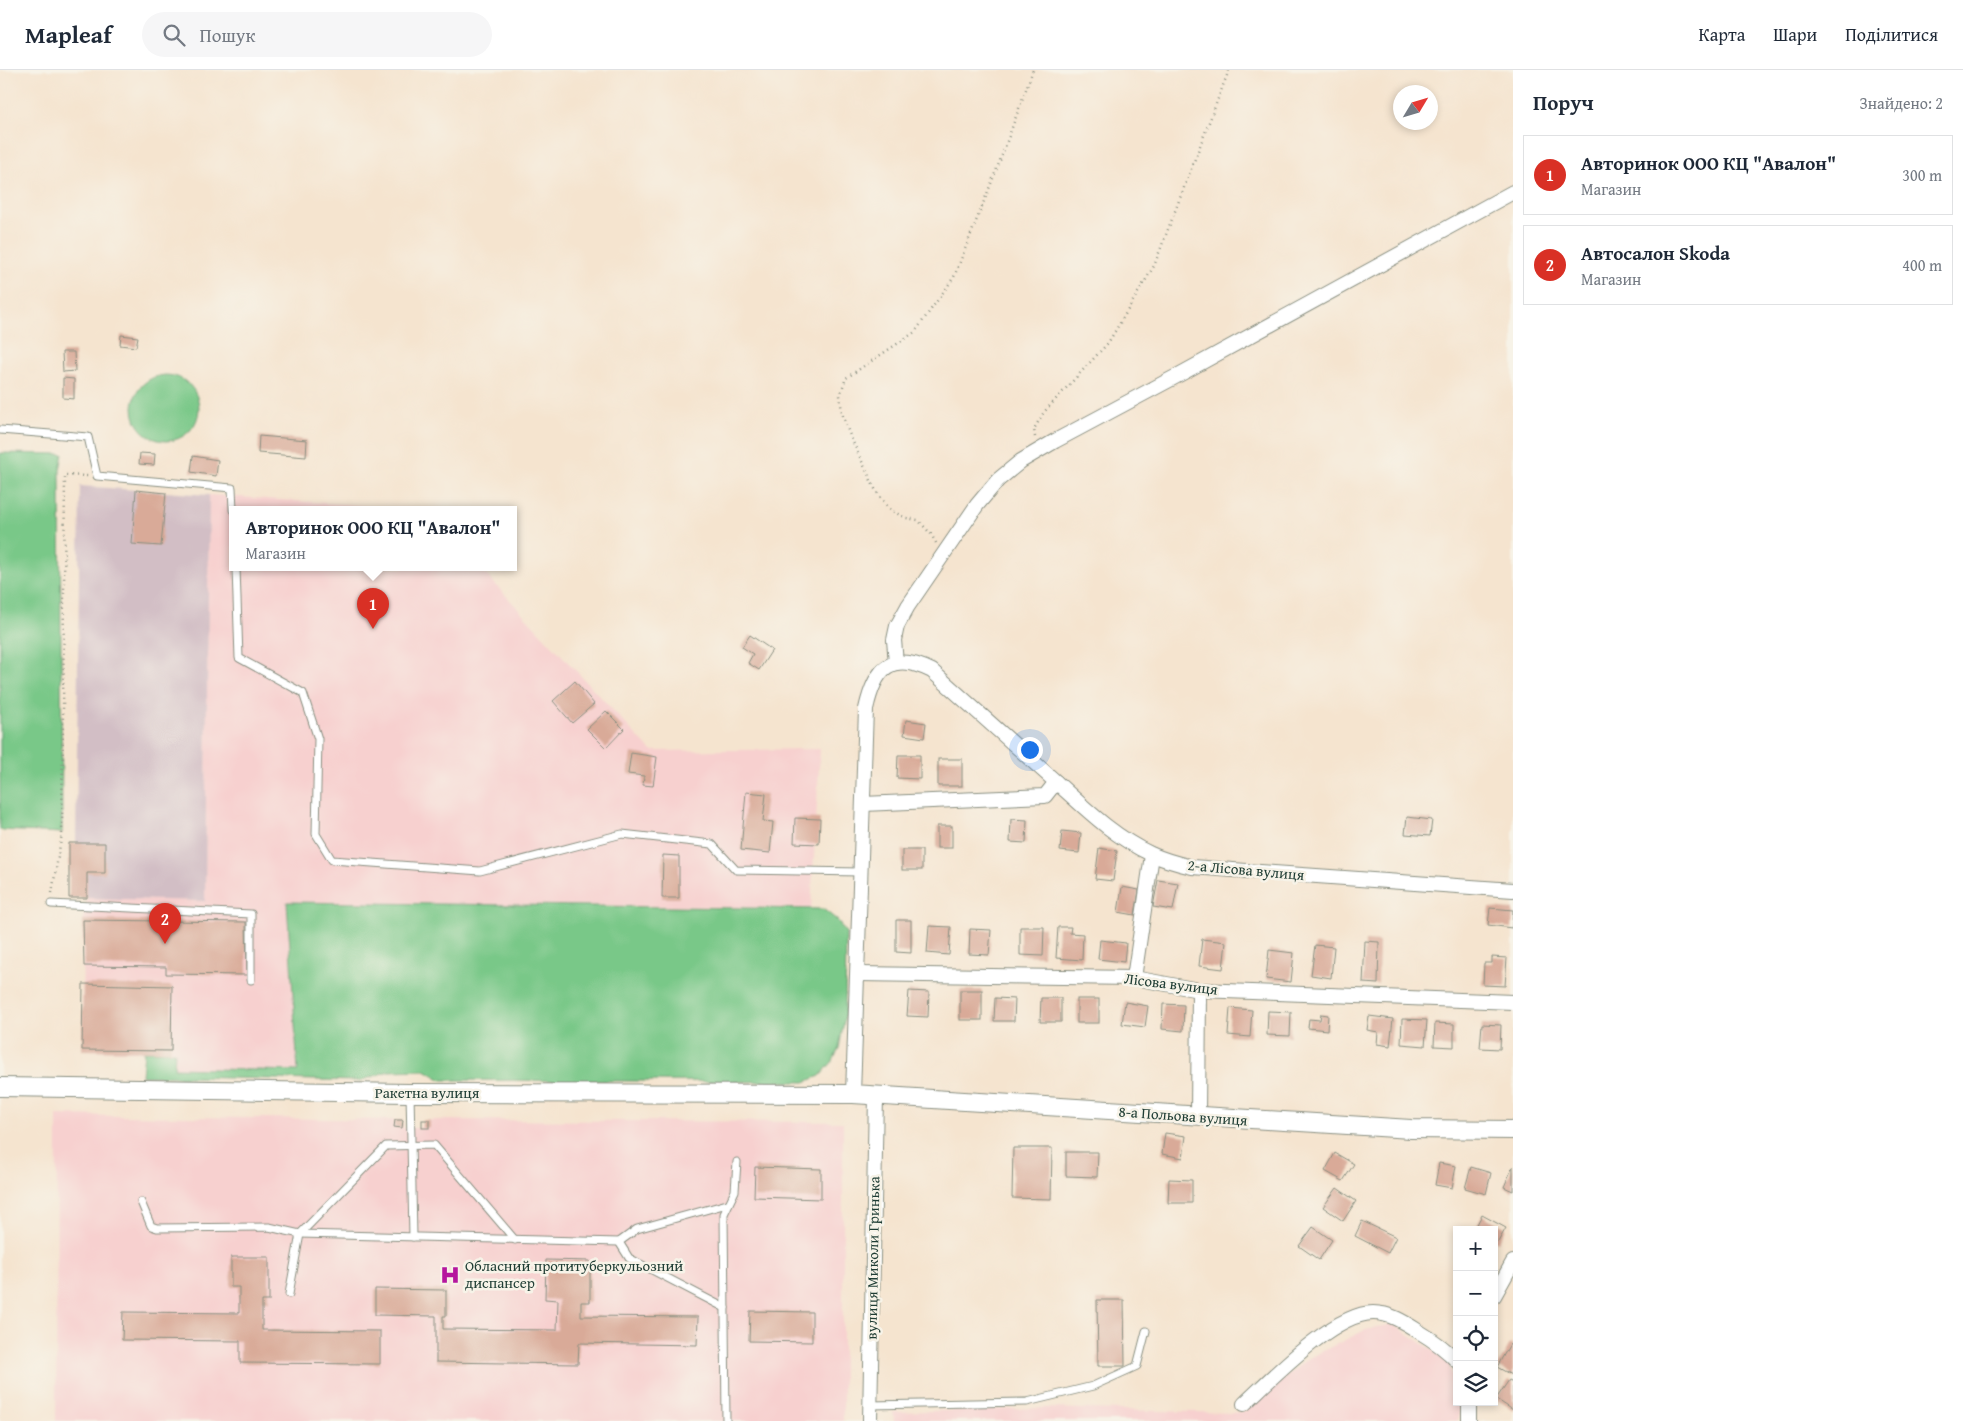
<!DOCTYPE html>
<html lang="uk">
<meta charset="utf-8">
<style>
:root{--surface:#fff;--page:#f6f6f7;--text:#1f2937;--muted:#747a83;--line:#e0e1e3;--accent:#d93025}
body{margin:0;font-family:"Gentium Book Plus",serif;background:var(--page);color:var(--text)}
.controls{position:absolute;right:15px;bottom:15px;display:grid;overflow:hidden;border-radius:0px;box-shadow:0 2px 8px #0003}
.controls button{width:45px;height:45px;display:grid;place-items:center;padding:0;border:0;border-bottom:1px solid var(--line);background:var(--surface);color:var(--text);font:25px sans-serif}
.compass{position:absolute;left:1393px;top:15px;width:45px;height:45px;border-radius:50%;background:var(--surface);box-shadow:0 2px 8px #0003;rotate:52deg}
.you{position:absolute;left:1029px;top:679px;width:18px;height:18px;margin:-12px;border:4px solid #fff;border-radius:50%;background:#1a73e8;box-shadow:0 0 0 8px #1a73e833}
.badge{display:grid;place-items:center;width:32px;height:32px;border-radius:50%;background:var(--accent);color:#fff;font-size:16px;font-weight:700}
.pin{position:absolute;translate:-50% -41px;filter:drop-shadow(0 1px 2px #0008)}
.pin::after{content:'';position:absolute;top:26px;width:18px;height:15px;background:inherit;clip-path:polygon(0 0,100% 0,50% 100%)}
.popup{position:absolute;left:229px;top:436px;width:288px;height:65px;box-sizing:border-box;display:grid;place-content:center;border-radius:0px;background:var(--surface);filter:drop-shadow(0 1px 4px #0005);font-size:16px;white-space:nowrap;color:var(--muted)}
.popup b{font-size:19px;color:var(--text)}
.popup::after{content:'';position:absolute;left:50%;top:100%;margin-left:-10px;border:10px solid transparent;border-top-color:var(--surface)}
.list{margin:0;padding:0;list-style:none}
h2{display:flex;justify-content:space-between;align-items:center;height:65px;margin:0;padding:0 20px;font-size:21px}
h2 small{font-size:16px;font-weight:400;color:var(--muted)}
.list li{display:grid;grid-template-columns:32px 1fr auto;gap:15px;align-items:center;box-sizing:border-box;height:80px;margin:0 10px 10px;padding:0 10px;border:1px solid var(--line);border-radius:0px}
.list b{display:block;font-size:19px;white-space:nowrap}
.list p{margin:0;font-size:16px;white-space:nowrap;color:var(--muted)}
.list em{font-size:16px;font-style:normal;color:var(--muted)}
.icon{flex:none;width:28px;height:28px;fill:none;stroke:currentColor;stroke-width:2;stroke-linecap:round;stroke-linejoin:round}
.map{position:relative;flex:none;width:1513px;height:1351px;overflow:hidden}
header{display:flex;align-items:center;gap:30px;box-sizing:border-box;height:70px;padding:0 25px;background:var(--surface);border-bottom:1px solid var(--line)}
header strong{font-size:24px}
nav{display:flex;gap:28px;margin-inline-start:auto;font-size:18px}
.search{width:350px;height:45px;background:var(--page);display:flex;align-items:center;gap:12px;box-sizing:border-box;padding:0 18px;border-radius:28px;color:var(--muted);font-size:19px}
main{display:flex}
aside{flex:1;background:var(--surface)}
.map>svg:first-child{display:block}
.built{fill:#f7d0cf}
.industrial{fill:#d2bec5}
.green{fill:#79c888;stroke:#4c825e}
.building{fill:#d9aa98}
.lines{fill:none;stroke-linecap:round;stroke-linejoin:round}
.service-casing{stroke:#8a9082;stroke-width:9}
.minor-casing{stroke:#8a9082;stroke-width:16}
.tertiary-casing{stroke:#8a9082;stroke-width:20}
.path{stroke:#8a9082;stroke-width:2.5;stroke-dasharray:1 4;stroke-linecap:butt}
.service{stroke:#fff;stroke-width:7}
.minor{stroke:#fff;stroke-width:14}
.tertiary{stroke:#fff;stroke-width:18}
.labels{text-anchor:middle;stroke-width:5;stroke-linejoin:round;paint-order:stroke}
.street-label{font-size:15px;fill:#1f3d34;stroke:#f7f3e8}
.poi-label{font-size:15px;fill:#1f3d34;stroke:#f7f3e8;text-anchor:start}
</style>
<header>
<strong>Mapleaf</strong>
<div class="search"><svg class="icon" aria-label="search" viewBox="0 0 24 24"><circle cx="10" cy="10" r="6"/><path d="M15 15l6 6"/></svg>Пошук</div>
<nav><a>Карта</a><a>Шари</a><a>Поділитися</a></nav>
</header>
<main>
<div class="map">
<svg width="1513" height="1351" viewBox="0 0 1513 1351">
<rect width="100%" height="100%" fill="#f7f3e8"/>
<filter id="ink" filterUnits="userSpaceOnUse"><feTurbulence type="fractalNoise" baseFrequency=".02" numOctaves="2"/><feDisplacementMap in="SourceGraphic" scale="10" xChannelSelector="R" yChannelSelector="G"/><feConvolveMatrix kernelMatrix="1 2 1 2 8 2 1 2 1" color-interpolation-filters="sRGB"/></filter>
<filter id="wash" filterUnits="userSpaceOnUse"><feTurbulence type="fractalNoise" baseFrequency=".0096" numOctaves="4" result="noise"/><feDisplacementMap in="SourceGraphic" scale="20" xChannelSelector="R" yChannelSelector="G"/><feGaussianBlur stdDeviation="1.12" result="paint"/><feColorMatrix in="noise" values="0 0 0 0 0 0 0 0 0 0 0 0 0 0 0 0 0 1.4 0 .05"/><feComposite in="paint" operator="in"/></filter>
<g filter="url(#wash)">
<rect width="100%" height="100%" fill="#f5e4cf"/>
<g class="built">
<polygon points="209,425 426,440 233,440 233,498 480,498 651,681 820,679 811,838 287,832 298,1001 174,998 174,982 82,980 83,850 87,828 205,831"/>
<polygon points="57,1045 395,1050 403,1050 403,1058 421,1058 422,1050 843,1052 843,1351 56,1351"/>
<polygon points="1393,1254 1448,1290 1457,1322 1457,1332 1460,1332 1461,1337 1457,1351 894,1351 893,1342 1047,1338 1233,1343 1245,1341 1307,1289 1365,1260"/>
</g>
<polygon class="industrial" points="80,416 209,425 205,831 87,828 87,803 105,803 105,774 76,773"/>
<g class="green">
<circle cx="166" cy="338" r="33"/>
<polygon points="0,383 63,384 60,400 62,763 0,760"/>
<polygon points="287,832 823,839 837,850 846,863 845,946 839,978 833,991 820,1006 805,1012 442,1010 425,1000 389,1001 360,1011 142,1006 144,981 175,982 174,998 298,1001"/>
</g>
<g id="blocks">
<g class="building">
<polygon points="121,265 138,267 136,277 120,275"/>
<polygon points="62,282 74,282 75,301 63,302"/>
<polygon points="63,308 74,309 74,329 63,328"/>
<polygon points="259,366 307,370 306,387 258,383"/>
<polygon points="140,383 155,384 154,395 139,394"/>
<polygon points="193,386 218,390 216,406 191,402"/>
<polygon points="136,420 166,423 161,476 132,474"/>
<polygon points="750,565 772,580 759,600 748,593 753,584 742,577"/>
<polygon points="575,611 594,634 572,653 553,631"/>
<polygon points="606,641 624,659 606,678 587,659"/>
<polygon points="906,650 926,653 924,668 904,665"/>
<polygon points="631,683 657,687 653,716 643,715 644,706 628,704"/>
<polygon points="898,685 920,685 920,709 897,708"/>
<rect x="938" y="689" width="24" height="27"/>
<polygon points="746,722 766,724 763,751 773,752 770,783 741,780"/>
<polygon points="1407,747 1432,750 1430,766 1405,764"/>
<polygon points="795,748 820,749 819,774 794,773"/>
<polygon points="1011,749 1027,750 1026,773 1010,772"/>
<rect x="937" y="756" width="15" height="22"/>
<polygon points="1062,761 1081,763 1079,783 1060,781"/>
<polygon points="69,773 105,773 105,803 87,803 87,828 69,828"/>
<polygon points="1099,778 1117,781 1113,811 1095,809"/>
<rect x="902" y="780" width="20" height="20"/>
<polygon points="663,785 679,786 679,828 662,828"/>
<polygon points="1158,810 1178,813 1173,840 1153,837"/>
<polygon points="1122,817 1139,820 1135,845 1118,842"/>
<polygon points="1490,838 1513,840 1512,858 1488,855"/>
<polygon points="83,850 246,852 247,905 166,904 166,897 84,896"/>
<polygon points="896,850 911,850 911,883 896,882"/>
<polygon points="929,856 951,857 949,885 927,883"/>
<polygon points="1020,857 1044,857 1043,886 1020,885"/>
<polygon points="1058,857 1071,857 1070,863 1083,864 1082,890 1056,888"/>
<polygon points="970,859 991,860 989,885 969,884"/>
<polygon points="1202,869 1226,872 1223,899 1199,896"/>
<polygon points="1100,870 1126,873 1124,892 1098,889"/>
<polygon points="1365,871 1379,872 1378,914 1363,913"/>
<polygon points="1315,875 1334,877 1331,908 1311,905"/>
<polygon points="1269,880 1294,883 1291,912 1266,909"/>
<polygon points="1492,887 1507,888 1505,916 1483,915 1484,893 1492,893"/>
<polygon points="83,914 172,916 171,981 82,980"/>
<rect x="960" y="920" width="22" height="30"/>
<polygon points="909,921 929,922 928,947 907,946"/>
<polygon points="995,928 1015,929 1014,951 994,951"/>
<polygon points="1041,928 1061,928 1061,952 1040,952"/>
<rect x="1077" y="929" width="22" height="24"/>
<polygon points="1125,932 1148,936 1145,957 1122,954"/>
<polygon points="1163,934 1184,935 1183,961 1162,959"/>
<polygon points="1230,938 1252,940 1250,967 1228,965"/>
<polygon points="1268,941 1291,942 1290,966 1267,965"/>
<polygon points="1321,944 1328,945 1327,960 1308,958 1309,949 1320,950"/>
<polygon points="1369,946 1393,949 1390,976 1377,974 1378,962 1367,960"/>
<polygon points="1402,949 1427,950 1425,976 1401,974"/>
<polygon points="1435,953 1454,954 1454,977 1434,976"/>
<polygon points="1482,954 1501,955 1500,979 1480,978"/>
<polygon points="395,1050 403,1050 402,1058 394,1057"/>
<rect x="422" y="1050" width="7" height="8"/>
<polygon points="1165,1063 1186,1066 1183,1088 1162,1084"/>
<polygon points="1013,1078 1052,1078 1051,1129 1012,1128"/>
<polygon points="1066,1082 1098,1082 1097,1107 1066,1106"/>
<polygon points="1335,1083 1354,1094 1343,1111 1325,1101"/>
<polygon points="1439,1093 1456,1096 1452,1118 1435,1115"/>
<polygon points="1513,1096 1513,1121 1504,1117"/>
<polygon points="755,1097 821,1099 821,1129 754,1127"/>
<polygon points="1471,1097 1491,1103 1486,1124 1465,1118"/>
<polygon points="1169,1109 1192,1110 1192,1133 1168,1133"/>
<polygon points="1337,1118 1356,1131 1343,1151 1323,1137"/>
<polygon points="1482,1145 1506,1158 1498,1172 1494,1170 1494,1160 1474,1160"/>
<polygon points="1362,1151 1396,1167 1388,1183 1355,1166"/>
<polygon points="1313,1157 1332,1170 1319,1190 1299,1176"/>
<polygon points="231,1187 269,1187 269,1231 262,1231 262,1260 380,1261 380,1294 240,1293 240,1271 122,1270 123,1242 239,1243 239,1217 231,1217"/>
<polygon points="546,1190 590,1191 590,1232 581,1232 581,1246 698,1247 697,1275 579,1273 578,1294 436,1292 436,1246 375,1245 375,1219 446,1220 446,1246 443,1246 443,1259 557,1260 558,1230 545,1229"/>
<polygon points="1097,1230 1124,1230 1125,1296 1098,1296"/>
<polygon points="750,1241 812,1242 812,1272 749,1271"/>
<polygon points="1510,1274 1513,1276 1513,1306 1497,1297"/>
<polygon points="1509,1310 1513,1312 1513,1340 1496,1329"/>
</g>
</g>
</g>
<g filter="url(#ink)">
<use href="#blocks" fill-opacity="0" stroke="#8a9082" stroke-width="1"/>
<g class="lines">
<defs>
<g id="service">
<polyline points="0,360 88,367 97,406 232,418 233,440"/>
<polyline points="236,498 239,588 303,623 318,669 316,764 332,790 480,801 622,764 712,774 736,800 860,802"/>
<polyline points="51,834 251,844 251,910"/>
<polyline points="410,1023 413,1167"/>
<polyline points="141,1132 151,1156 157,1158 269,1157 300,1164 619,1172 637,1159 727,1134"/>
<polyline points="619,1172 629,1188 725,1238"/>
<polyline points="289,1224 300,1164 386,1076 434,1075 515,1170"/>
<polyline points="870,1335 1027,1332 1093,1316 1137,1296 1146,1261"/>
<polyline points="726,1351 724,1144 735,1121 737,1092"/>
</g>
<g id="minor">
<polyline points="896,593 894,570 897,556 908,536 977,435 998,410 1021,391 1055,371 1175,307 1513,122"/>
<path d="M 863,734 L 1045,726 L 1056,712 C 1086,739 1114,767 1151,784 C 1164,790 1179,794 1192,797 L 1513,820"/>
<polyline points="858,904 1134,908 1199,920 1513,932"/>
<polyline points="1134,908 1152,785"/>
<path d="M 853,1024 L 866,639 C 875,599 890,580 932,601 L 1056,712"/>
<polyline points="1198,1047 1199,920"/>
<polyline points="1494,1226 1513,1192"/>
<polyline points="1469,1332 1469,1351"/>
<path d="M 1244,1334 C 1272,1308 1334,1243 1373,1243 C 1390,1243 1404,1252 1418,1261 C 1433,1270 1445,1278 1457,1291"/>
<polyline points="870,1351 876,1025"/>
</g>
<polyline id="tertiary" points="0,1017 410,1023 853,1024 1411,1059 1513,1060"/>
</defs>
<use href="#service" class="service-casing"/>
<use href="#minor" class="minor-casing"/>
<use href="#tertiary" class="tertiary-casing"/>
<g class="path">
<polyline points="1035,367 1034,359 1044,342 1108,273 1154,196 1229,0"/>
<polyline points="936,473 931,464 918,450 906,448 890,440 876,421 850,366 842,343 840,325 846,308 915,262 954,207 998,96 1033,0"/>
<polyline points="52,823 62,763 65,405 88,406"/>
</g>
<use href="#service" class="service"/>
<use href="#minor" class="minor"/>
<use href="#tertiary" class="tertiary"/>
</g>
</g>
<defs>
<symbol id="hospital-bare" viewBox="-9 -9 18 18"><path d="M-5-5h3v3.5h4V-5h3V5h-3V1.5h-4V5h-3Z" fill="#b5179e" stroke="#f7f3e8" stroke-width="2.5" paint-order="stroke"/></symbol>
</defs>
<g fill-rule="evenodd">
<use href="#hospital-bare" x="436" y="1191" width="28" height="28"/>
</g>
<g class="labels">
<g class="street-label">
<text transform="translate(1246 800) rotate(5)" y="5">2-а Лісова вулиця</text>
<text transform="translate(1171 914) rotate(7)" y="5">Лісова вулиця</text>
<text x="427" y="1028">Ракетна вулиця</text>
<text transform="translate(1183 1046) rotate(4)" y="5">8-а Польова вулиця</text>
<text transform="translate(873 1188) rotate(-89)" y="5">вулиця Миколи Гринька</text>
</g>
<g class="poi-label">
<text x="465" y="1201">Обласний протитуберкульозний<tspan x="465" dy="17">диспансер</tspan></text>
</g>
</g>
</svg>
<div class="controls">
<button>+</button>
<button>−</button>
<button><svg class="icon" aria-label="locate" viewBox="0 0 24 24"><circle cx="12" cy="12" r="6"/><path d="M12 2v4M12 18v4M2 12h4M18 12h4"/></svg></button>
<button><svg class="icon" aria-label="layers" viewBox="0 0 24 24"><path d="M12 4l9 5-9 5-9-5zM3 14l9 5 9-5"/></svg></button>
</div>
<svg class="compass" viewBox="-18 -18 36 36"><path d="M0-13l5 13h-10z" fill="#e53935"/><path d="M0 13l5-13h-10z" fill="#747a83"/></svg>
<div class="you"></div>
<div class="pin badge" style="left:373px;top:559px">1</div>
<div class="popup"><b>Авторинок ООО КЦ &quot;Авалон&quot;</b>Магазин</div>
<div class="pin badge" style="left:165px;top:874px">2</div>
</div>
<aside>
<h2>Поруч<small>Знайдено: 2</small></h2>
<ul class="list">
<li><span class="badge">1</span><div><b>Авторинок ООО КЦ &quot;Авалон&quot;</b><p>Магазин</p></div><em>300 m</em></li>
<li><span class="badge">2</span><div><b>Автосалон Skoda</b><p>Магазин</p></div><em>400 m</em></li>
</ul>
</aside>
</main>
